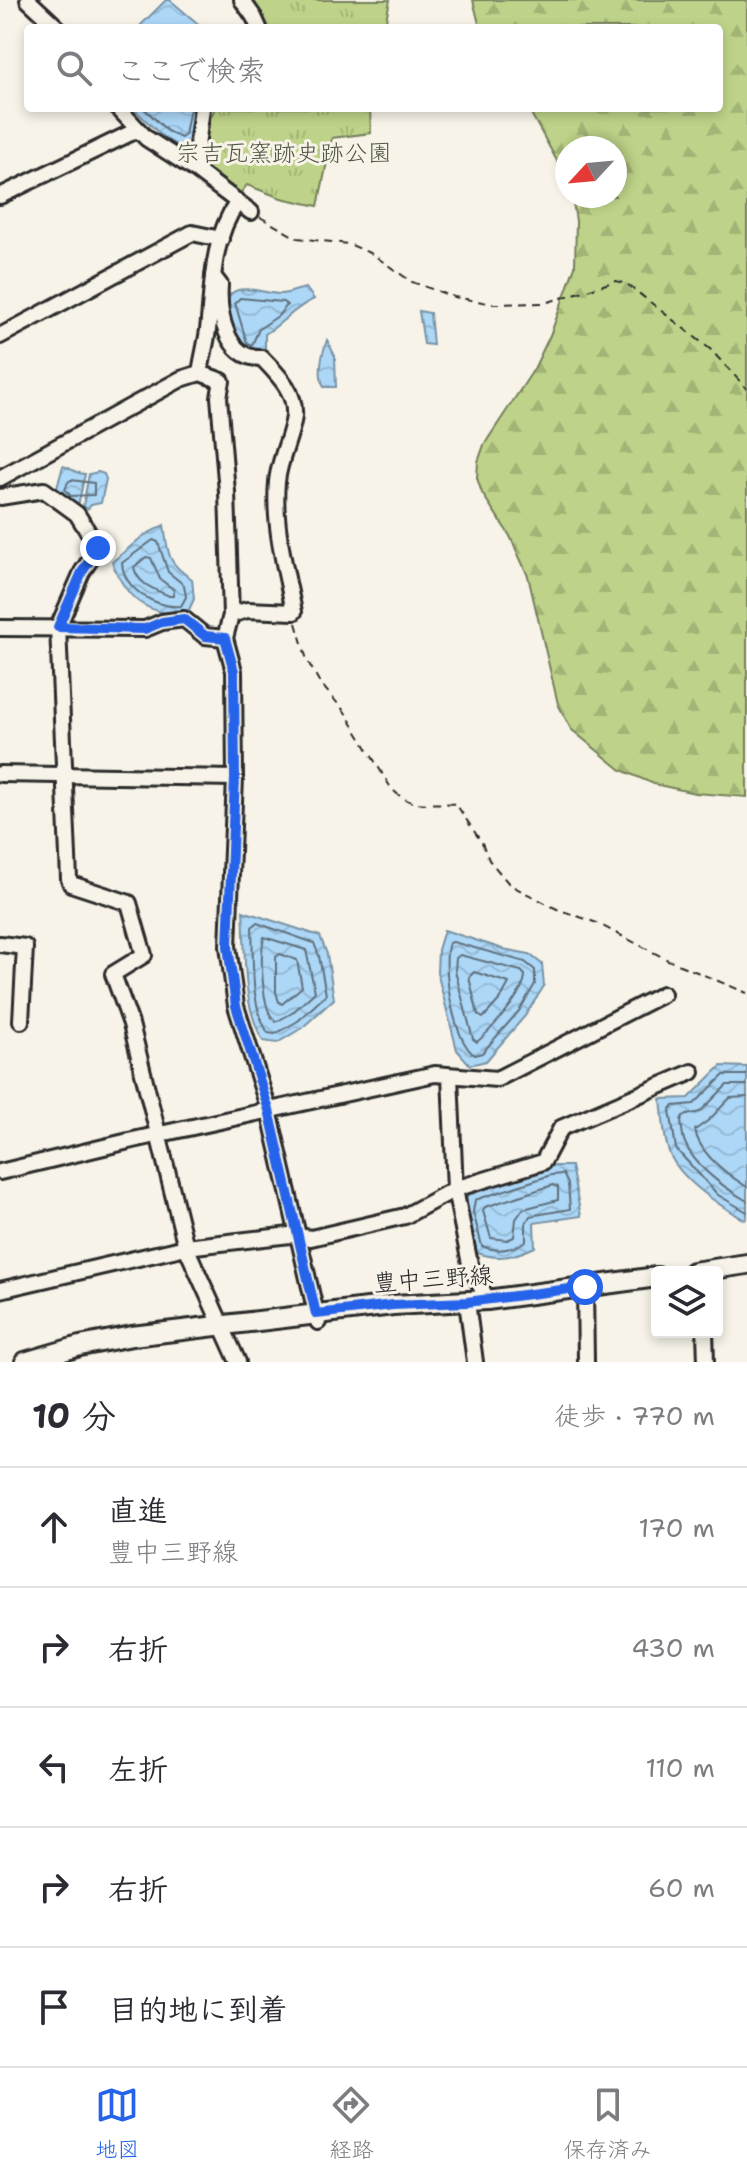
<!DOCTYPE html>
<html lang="ja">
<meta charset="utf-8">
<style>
:root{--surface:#fff;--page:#f7f7f7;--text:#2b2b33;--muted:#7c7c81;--line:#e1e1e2;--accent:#2563eb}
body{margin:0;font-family:"Shantell Sans","Klee One",sans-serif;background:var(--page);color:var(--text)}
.controls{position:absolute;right:24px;bottom:24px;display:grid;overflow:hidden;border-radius:8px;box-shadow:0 4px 12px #0003}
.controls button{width:72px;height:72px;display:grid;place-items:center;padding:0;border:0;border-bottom:2px solid var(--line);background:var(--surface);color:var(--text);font:40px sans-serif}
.compass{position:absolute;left:555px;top:136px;width:72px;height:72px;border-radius:50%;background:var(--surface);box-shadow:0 4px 12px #0003;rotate:244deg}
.stop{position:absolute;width:24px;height:24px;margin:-18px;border:6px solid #2563eb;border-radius:50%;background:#fff}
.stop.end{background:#2563eb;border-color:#fff;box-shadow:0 2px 8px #0008}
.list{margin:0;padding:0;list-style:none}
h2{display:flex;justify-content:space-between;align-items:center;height:104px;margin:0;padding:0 32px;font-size:34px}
h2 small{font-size:26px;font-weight:400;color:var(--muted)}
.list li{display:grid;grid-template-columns:52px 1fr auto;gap:24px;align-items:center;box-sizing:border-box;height:120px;padding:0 32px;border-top:2px solid var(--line)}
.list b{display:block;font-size:30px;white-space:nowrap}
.list p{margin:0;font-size:26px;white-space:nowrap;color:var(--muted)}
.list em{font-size:26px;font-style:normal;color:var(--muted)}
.icon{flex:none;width:44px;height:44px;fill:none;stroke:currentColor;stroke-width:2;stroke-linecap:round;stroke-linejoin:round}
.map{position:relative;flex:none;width:747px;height:1362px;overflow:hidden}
.search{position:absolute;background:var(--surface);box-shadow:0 4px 12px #0003;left:24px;right:24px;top:24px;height:88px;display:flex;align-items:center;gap:20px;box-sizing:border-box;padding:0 28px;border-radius:8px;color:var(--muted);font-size:30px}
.sheet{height:704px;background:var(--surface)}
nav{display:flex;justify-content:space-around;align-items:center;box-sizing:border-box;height:112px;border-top:2px solid var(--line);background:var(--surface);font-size:22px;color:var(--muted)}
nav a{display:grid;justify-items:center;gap:4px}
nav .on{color:var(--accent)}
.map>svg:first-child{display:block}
.forest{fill:url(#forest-firs);stroke:#747f5a;stroke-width:2}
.park{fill:url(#park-tufts);stroke:#747f5a;stroke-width:2}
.water{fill:url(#water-waves);stroke:#7892a5;stroke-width:2}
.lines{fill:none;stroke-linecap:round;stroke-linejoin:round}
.shore{stroke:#5f707d;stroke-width:2}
.minor-casing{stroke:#2b2b2b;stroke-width:20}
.major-casing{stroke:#2b2b2b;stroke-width:24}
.path{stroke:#2b2b2b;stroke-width:2;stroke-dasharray:8 6;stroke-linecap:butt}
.minor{stroke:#f7f3e8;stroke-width:14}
.major{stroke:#f7f3e8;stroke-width:18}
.route{stroke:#2563eb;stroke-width:10}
.labels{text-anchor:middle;stroke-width:6;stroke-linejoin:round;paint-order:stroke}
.park-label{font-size:24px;fill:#505542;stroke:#f7f3e8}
.street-label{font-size:24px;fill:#2b2b2b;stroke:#f7f3e8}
</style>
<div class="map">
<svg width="747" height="1362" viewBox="0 0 747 1362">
<defs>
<pattern id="forest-firs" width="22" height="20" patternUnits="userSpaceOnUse" patternTransform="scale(2)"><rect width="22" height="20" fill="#bed389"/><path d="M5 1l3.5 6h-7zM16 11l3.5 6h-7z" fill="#a3b576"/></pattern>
<pattern id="park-tufts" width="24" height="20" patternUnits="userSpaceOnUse" patternTransform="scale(2)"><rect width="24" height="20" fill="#bed389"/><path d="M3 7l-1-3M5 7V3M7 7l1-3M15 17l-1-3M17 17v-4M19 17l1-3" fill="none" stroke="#a3b576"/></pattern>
<pattern id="water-waves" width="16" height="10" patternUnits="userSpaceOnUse" patternTransform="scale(2)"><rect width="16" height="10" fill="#acd7f7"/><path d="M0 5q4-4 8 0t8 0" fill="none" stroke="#94b9d4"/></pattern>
</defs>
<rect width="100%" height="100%" fill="#f7f3e8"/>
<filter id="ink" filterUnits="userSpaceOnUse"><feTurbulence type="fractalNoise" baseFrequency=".0125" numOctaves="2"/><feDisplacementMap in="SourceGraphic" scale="16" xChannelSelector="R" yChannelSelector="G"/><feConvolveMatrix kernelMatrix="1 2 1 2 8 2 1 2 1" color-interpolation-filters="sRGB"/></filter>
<g filter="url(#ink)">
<polygon class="forest" points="473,0 747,0 747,797 695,793 654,784 621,770 571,729 558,704 528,576 510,536 482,493 477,478 478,462 484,445 534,369 551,333 575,266 576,221 572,196 615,196 615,148 567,148 567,179 528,108 719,108 719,28 480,28"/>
<g class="park">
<polygon points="243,0 390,0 386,20 374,28 262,28"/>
<polygon points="215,108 370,108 371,133 332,138 318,206 281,198 247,185 239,195 201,167 205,130"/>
</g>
<g class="water">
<polygon points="166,0 170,0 203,28 138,28"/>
<polygon points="133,108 198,108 190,153 163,137"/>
<path d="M 306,288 L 314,299 C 295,307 283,323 265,334 L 265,349 L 256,354 L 248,354 C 240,342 211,298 238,290 C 252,286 268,295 282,294 C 290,293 299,289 306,288 Z"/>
<polygon points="419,311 430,313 433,345 424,344"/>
<path d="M 327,340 L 335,356 L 336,387 L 324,387 C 317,373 322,354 327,340 Z"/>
<path d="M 63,466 C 72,468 76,474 85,474 L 77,510 L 55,495 Z"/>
<polygon points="98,472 104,474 106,479 101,503 91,505 88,509 83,506 89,474"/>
<path d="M 164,525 C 168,554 167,563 192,579 L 194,599 L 187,614 C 146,615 126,599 112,562 L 143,536 Z"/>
<path d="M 243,911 L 320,936 L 327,954 L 334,999 L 302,1028 L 277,1043 L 263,1041 C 241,1001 246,955 243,911 Z"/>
<polygon points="444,930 503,949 529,954 542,964 544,986 525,1016 486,1061 470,1065 457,1050 437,972 438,950"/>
<path d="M 721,1066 L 747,1067 L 747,1217 L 745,1220 C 720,1206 676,1177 668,1149 C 663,1133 663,1115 661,1099 L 689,1098 Z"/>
<path d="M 550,1166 L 571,1166 L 581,1216 L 534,1223 L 535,1247 C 513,1257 498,1261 475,1252 L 465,1212 L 467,1195 Z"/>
</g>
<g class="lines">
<g class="shore">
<polyline points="144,108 167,131 181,138 185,135 190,108"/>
<polygon points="240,298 283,302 287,305 278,316 259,329 252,345 247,343 235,303"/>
<polygon points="71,480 94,483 94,495 71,496 65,490 68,482"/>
<path d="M 153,540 L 158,542 L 168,572 L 184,585 L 186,597 L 181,606 C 156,608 124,590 122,563 Z"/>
<path d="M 146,557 L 151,558 L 160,579 L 174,590 L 173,596 L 169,596 C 154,589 137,584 134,567 Z"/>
<path d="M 257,923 L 314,943 L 319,956 L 326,995 L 298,1021 L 275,1034 L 268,1033 C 249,1001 254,962 252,927 Z"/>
<path d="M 264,937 L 306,950 L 315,992 L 292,1013 L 276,1022 C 261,1011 260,955 264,937 Z"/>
<path d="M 453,942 L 525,962 L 535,970 L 535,984 L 519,1011 L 482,1053 L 475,1055 C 454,1044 441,966 449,943 Z"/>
<polygon points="280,954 297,960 302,987 282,1004 279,1002 276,992 276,957"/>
<path d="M 460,955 L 521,971 L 525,975 C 525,993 491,1030 477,1042 L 473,1039 L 455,971 L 456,958 Z"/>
<polygon points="474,972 509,983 501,998 483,1018 478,1015 469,977"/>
<polyline points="747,1075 724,1075 694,1104 673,1106 670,1110 676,1149 718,1195 747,1212"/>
<path d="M 747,1085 L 727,1085 L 700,1112 L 683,1116 L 681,1120 C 682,1127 682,1138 686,1145 C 697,1169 725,1188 747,1201"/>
<path d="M 747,1097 L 730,1098 L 709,1120 L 695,1130 C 699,1154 728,1175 747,1187"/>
<path d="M 563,1174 L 568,1184 L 570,1209 L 530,1216 L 526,1223 L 526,1241 C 512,1250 498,1253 482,1246 L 473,1212 L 475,1200 L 551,1175 Z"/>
<polygon points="553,1185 558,1187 558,1200 523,1209 516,1219 514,1237 507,1240 491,1238 483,1211 485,1207"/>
</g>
<defs>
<g id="minor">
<polyline points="28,0 58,28"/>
<polyline points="242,0 254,17 259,28"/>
<polyline points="118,108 146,138 194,169"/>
<polyline points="202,108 194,169 251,212"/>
<polyline points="0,196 137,130"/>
<path d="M 213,276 L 220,285 C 218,313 226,360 262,358 C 277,374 296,391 294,416 C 292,435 279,459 277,482 C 273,525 286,570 294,612 L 247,610 L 231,615"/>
<polyline points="0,336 192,233 221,239"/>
<path d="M 200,373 C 202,359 206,344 208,330 C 213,287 211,240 237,203"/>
<polyline points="0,478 181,379 200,373 222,381 219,397 227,492 231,615 225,638 234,671 235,778 228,946 236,1006 269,1110 318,1322"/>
<polyline points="0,497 44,490 77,514 98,548 82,572 58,627 69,879 71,884 129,903 144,955 113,974 131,1024 186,1247 238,1362"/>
<polyline points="0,628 145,629 162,622 184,619 205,636 225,638"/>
<polyline points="0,774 235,778"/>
<polyline points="0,944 25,947 21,1021"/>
<polyline points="450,1076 455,1189 470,1264 487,1300"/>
<polyline points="0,1172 133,1140 435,1074 497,1079 663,994"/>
<polyline points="585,1287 586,1362"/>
<polyline points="0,1290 186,1247 290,1235 311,1238 405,1216 455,1189 543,1162 561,1128 692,1072"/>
<polyline points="467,1302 475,1362"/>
<polyline points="705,1332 706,1362"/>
</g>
<g id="major">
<polyline points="693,1272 747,1264"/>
<polyline points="25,1362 80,1346 132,1336 393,1305 487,1300 657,1277"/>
</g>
</defs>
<use href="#minor" class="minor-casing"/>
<use href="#major" class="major-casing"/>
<g class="path">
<polyline points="260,217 297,238 349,244 372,254 412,282 454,297 494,304 545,303 616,281 627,284 710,349 747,389"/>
<path d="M 296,623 L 307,660 L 320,683 L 345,712 L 391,788 C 413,811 428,801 456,804 L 482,843 L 489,860 L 510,885 L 557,909 L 597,923 L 668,960 L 747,993"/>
</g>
<use href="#minor" class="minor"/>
<use href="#major" class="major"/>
</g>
</g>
<g class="lines" filter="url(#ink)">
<polyline class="route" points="98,548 82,572 58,627 145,629 162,622 184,619 205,636 225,638 234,671 235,778 228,946 236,1006 269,1110 316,1314 393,1305 467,1302 585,1287"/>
</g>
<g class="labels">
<g class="park-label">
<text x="284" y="161">宗吉瓦窯跡史跡公園</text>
</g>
<g class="street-label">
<text transform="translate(433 1279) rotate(-4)" y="8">豊中三野線</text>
</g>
</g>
</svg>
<div class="controls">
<button><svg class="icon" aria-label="layers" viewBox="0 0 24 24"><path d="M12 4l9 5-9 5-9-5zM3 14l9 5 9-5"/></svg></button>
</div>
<svg class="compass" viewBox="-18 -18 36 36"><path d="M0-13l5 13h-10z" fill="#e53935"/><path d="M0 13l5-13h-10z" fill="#7c7c81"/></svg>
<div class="stop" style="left:585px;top:1287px"></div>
<div class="stop end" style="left:98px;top:548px"></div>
<div class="search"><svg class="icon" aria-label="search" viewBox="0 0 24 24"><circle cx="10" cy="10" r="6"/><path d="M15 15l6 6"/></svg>ここで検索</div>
</div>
<section class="sheet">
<h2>10 分<small>徒歩 · 770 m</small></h2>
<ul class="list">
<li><svg class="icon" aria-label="ahead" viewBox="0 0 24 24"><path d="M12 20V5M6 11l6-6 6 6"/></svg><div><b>直進</b><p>豊中三野線</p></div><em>170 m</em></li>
<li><svg class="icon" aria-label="right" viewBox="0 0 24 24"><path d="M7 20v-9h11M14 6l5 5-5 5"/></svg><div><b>右折</b></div><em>430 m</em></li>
<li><svg class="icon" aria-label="left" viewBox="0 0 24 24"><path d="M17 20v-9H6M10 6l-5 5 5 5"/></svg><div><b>左折</b></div><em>110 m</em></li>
<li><svg class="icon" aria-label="right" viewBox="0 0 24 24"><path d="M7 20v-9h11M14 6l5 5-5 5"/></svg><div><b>右折</b></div><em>60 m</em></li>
<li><svg class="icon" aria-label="arrive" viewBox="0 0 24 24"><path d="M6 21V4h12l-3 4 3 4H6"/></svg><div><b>目的地に到着</b></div></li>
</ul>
</section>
<nav>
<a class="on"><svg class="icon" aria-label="map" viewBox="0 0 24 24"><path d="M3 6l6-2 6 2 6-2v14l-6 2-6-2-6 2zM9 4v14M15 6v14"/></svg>地図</a>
<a><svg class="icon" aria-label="directions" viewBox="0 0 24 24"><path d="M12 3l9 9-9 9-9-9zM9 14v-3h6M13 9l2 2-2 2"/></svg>経路</a>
<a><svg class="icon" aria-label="saved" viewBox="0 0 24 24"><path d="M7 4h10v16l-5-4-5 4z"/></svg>保存済み</a>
</nav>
